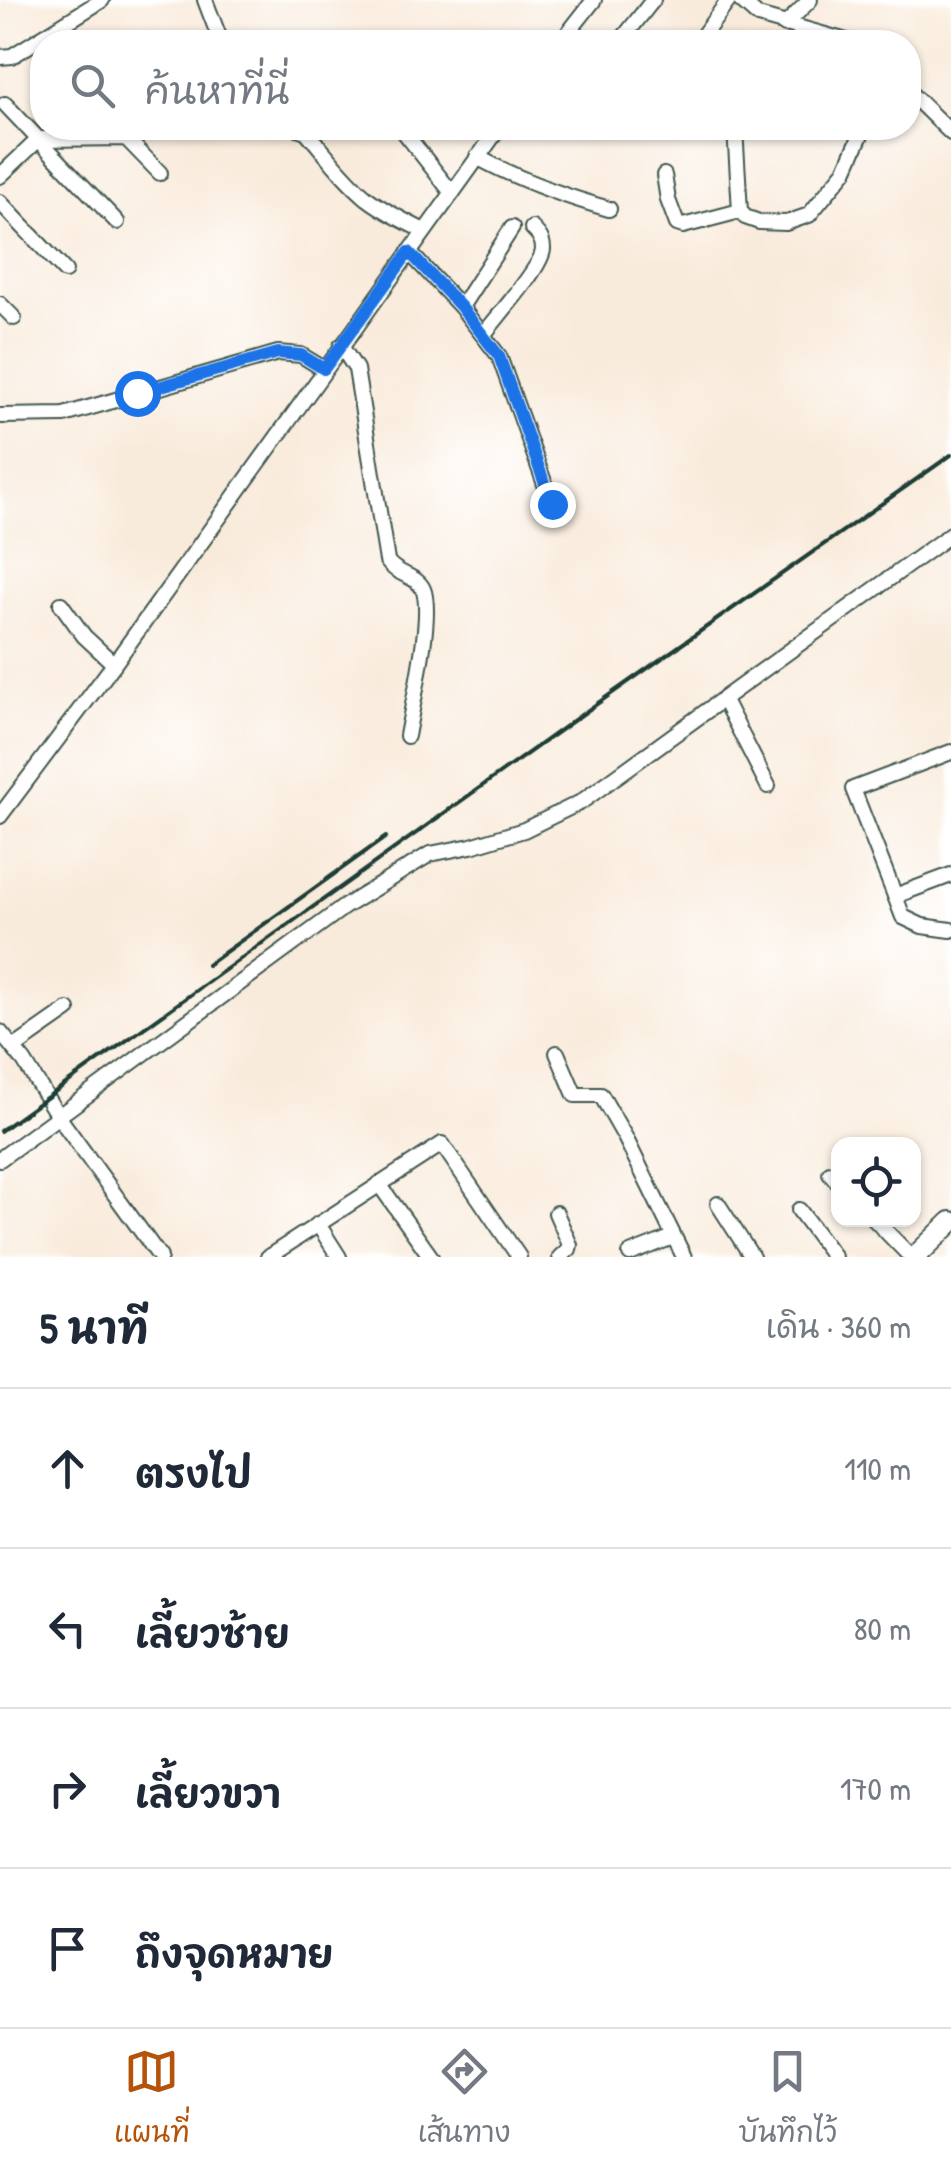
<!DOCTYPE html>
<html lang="th">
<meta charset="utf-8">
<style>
:root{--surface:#fff;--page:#f2f2f3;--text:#1f2937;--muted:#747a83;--line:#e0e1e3;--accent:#b45309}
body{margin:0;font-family:"Patrick Hand","Playpen Sans Thai",sans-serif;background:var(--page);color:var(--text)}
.controls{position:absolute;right:30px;bottom:30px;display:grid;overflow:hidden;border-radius:20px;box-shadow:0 2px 8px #0004}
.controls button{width:90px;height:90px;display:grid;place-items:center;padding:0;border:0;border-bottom:2px solid var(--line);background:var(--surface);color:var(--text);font:50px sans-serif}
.stop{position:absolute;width:30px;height:30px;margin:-22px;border:8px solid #1a73e8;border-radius:50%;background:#fff}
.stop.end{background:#1a73e8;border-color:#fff;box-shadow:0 2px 10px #0008}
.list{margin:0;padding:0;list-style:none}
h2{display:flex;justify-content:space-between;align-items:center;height:130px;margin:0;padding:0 40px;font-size:42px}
h2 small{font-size:32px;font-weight:400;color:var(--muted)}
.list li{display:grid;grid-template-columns:65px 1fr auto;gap:30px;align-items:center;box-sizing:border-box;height:160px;padding:0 40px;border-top:2px solid var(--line)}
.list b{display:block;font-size:38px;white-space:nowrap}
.list em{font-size:32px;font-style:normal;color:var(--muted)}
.icon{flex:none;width:55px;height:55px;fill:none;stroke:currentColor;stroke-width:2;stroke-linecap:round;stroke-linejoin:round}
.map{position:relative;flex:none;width:951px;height:1257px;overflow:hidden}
.search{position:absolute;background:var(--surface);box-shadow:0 2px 8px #0004;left:30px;right:30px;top:30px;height:110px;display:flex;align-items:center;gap:25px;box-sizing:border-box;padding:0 35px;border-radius:40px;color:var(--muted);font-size:38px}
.sheet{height:770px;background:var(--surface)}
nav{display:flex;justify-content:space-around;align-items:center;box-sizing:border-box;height:140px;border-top:2px solid var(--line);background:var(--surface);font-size:28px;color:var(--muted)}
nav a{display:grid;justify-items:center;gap:5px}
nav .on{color:var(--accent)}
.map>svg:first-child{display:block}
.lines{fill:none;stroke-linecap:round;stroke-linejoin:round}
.minor-casing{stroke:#40574d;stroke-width:18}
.highway-casing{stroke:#40574d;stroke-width:24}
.minor{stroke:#fff;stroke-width:14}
.highway{stroke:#fff;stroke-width:20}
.rail{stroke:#1f3d34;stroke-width:4}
.route{stroke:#1a73e8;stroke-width:12}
</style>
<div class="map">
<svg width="951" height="1257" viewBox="0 0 951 1257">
<rect width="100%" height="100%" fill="#fff"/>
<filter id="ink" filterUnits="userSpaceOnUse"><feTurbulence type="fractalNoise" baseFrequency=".01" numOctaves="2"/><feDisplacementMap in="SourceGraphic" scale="20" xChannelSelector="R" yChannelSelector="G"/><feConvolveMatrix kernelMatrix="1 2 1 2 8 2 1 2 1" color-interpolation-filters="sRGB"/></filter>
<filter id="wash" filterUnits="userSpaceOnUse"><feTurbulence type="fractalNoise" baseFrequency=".0048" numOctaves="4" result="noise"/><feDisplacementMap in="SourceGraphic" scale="40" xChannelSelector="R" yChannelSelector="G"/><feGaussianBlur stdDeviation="2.25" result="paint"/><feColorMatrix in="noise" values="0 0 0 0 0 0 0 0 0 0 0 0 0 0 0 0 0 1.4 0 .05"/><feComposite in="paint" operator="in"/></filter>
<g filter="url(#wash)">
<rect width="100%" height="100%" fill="#f9ebdb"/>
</g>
<g filter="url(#ink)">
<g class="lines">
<defs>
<g id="minor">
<polyline points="205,0 221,42"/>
<polyline points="740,0 758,16 850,42"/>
<polyline points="785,25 810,0"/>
<polyline points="561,42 594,0"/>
<polyline points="620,42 653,0"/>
<polyline points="698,42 729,0"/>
<polyline points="0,57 12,56 102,0"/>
<polyline points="908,91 951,133"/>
<polyline points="5,104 117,222"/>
<path d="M 297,128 L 306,131 C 326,154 344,179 367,198 C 384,211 404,221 424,231"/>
<polyline points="401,128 452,193"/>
<polyline points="735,128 740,211 745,217 759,222 786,223 809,215 845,171 864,128"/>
<path d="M 477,157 C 519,180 563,196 609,209"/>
<polyline points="664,175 668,200 677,224 683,226 740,211"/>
<polyline points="0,176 39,139 126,138 160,173"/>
<polyline points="0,202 65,271"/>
<polyline points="409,252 461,307 499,356 552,504"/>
<polyline points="0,304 14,318"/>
<polyline points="461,307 512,228"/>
<path d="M 484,334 C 496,318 543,266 543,249 C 543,239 538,234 532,228"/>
<path d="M 341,346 L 356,369 L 387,561 C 397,576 417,575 423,589 C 434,614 412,706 407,736"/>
<polyline points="0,416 64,415 278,353 301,355 324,369"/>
<polyline points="61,604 84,636 114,664"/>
<polyline points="724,700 768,786"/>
<polyline points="0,816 114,664 499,128"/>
<polyline points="951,875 895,896 903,917 922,926 951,930"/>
<polyline points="895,896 853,789 951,752"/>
<polyline points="0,1032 24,1061 58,1116 160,1257"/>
<polyline points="15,1047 68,1010"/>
<polyline points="557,1053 575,1095 601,1095 625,1137 684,1257"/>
<polyline points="0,1159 344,907 430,854 471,846 524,830 581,802 951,534"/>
<polyline points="830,1173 838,1182"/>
<polyline points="379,1184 431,1257"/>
<polyline points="718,1204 752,1257"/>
<polyline points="799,1210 834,1257"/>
<polyline points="556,1213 570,1245 569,1249 560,1257"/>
<polyline points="875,1220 911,1257"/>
<polyline points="318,1224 339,1257"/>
<polyline points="630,1254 673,1237"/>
<polyline points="268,1257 442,1144 519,1257"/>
</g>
<polyline id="highway" points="915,1257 951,1222"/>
</defs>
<use href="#minor" class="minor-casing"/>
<use href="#highway" class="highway-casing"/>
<use href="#minor" class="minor"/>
<use href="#highway" class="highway"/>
<g class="rail">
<polyline points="207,965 386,837"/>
<polyline points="0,1131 591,708 951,455"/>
</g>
</g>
</g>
<g class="lines" filter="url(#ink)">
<polyline class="route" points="137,393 278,353 301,355 324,369 409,252 461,307 499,356 552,504"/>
</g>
</svg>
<div class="controls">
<button><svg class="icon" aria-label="locate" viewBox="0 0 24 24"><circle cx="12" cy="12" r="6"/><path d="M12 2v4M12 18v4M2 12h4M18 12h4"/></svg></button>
</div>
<div class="stop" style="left:137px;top:393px"></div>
<div class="stop end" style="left:552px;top:504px"></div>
<div class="search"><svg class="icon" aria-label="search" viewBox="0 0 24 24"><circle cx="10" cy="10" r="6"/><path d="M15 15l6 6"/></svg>ค้นหาที่นี่</div>
</div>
<section class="sheet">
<h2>5 นาที<small>เดิน · 360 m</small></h2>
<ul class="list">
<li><svg class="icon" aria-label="ahead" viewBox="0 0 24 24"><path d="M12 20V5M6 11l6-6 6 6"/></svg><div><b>ตรงไป</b></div><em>110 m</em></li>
<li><svg class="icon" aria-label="left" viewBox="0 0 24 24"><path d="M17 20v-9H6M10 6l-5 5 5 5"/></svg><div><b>เลี้ยวซ้าย</b></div><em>80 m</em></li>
<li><svg class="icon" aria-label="right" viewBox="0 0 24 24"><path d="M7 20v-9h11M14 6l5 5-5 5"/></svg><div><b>เลี้ยวขวา</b></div><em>170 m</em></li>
<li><svg class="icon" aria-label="arrive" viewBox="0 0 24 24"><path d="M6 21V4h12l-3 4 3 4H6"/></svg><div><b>ถึงจุดหมาย</b></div></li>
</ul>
</section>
<nav>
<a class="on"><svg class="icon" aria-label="map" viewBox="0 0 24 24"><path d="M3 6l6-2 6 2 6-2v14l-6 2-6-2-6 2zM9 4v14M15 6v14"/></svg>แผนที่</a>
<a><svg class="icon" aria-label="directions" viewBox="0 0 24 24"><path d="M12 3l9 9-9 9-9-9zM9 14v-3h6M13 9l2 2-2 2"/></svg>เส้นทาง</a>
<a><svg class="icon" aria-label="saved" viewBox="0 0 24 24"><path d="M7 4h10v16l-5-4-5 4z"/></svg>บันทึกไว้</a>
</nav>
